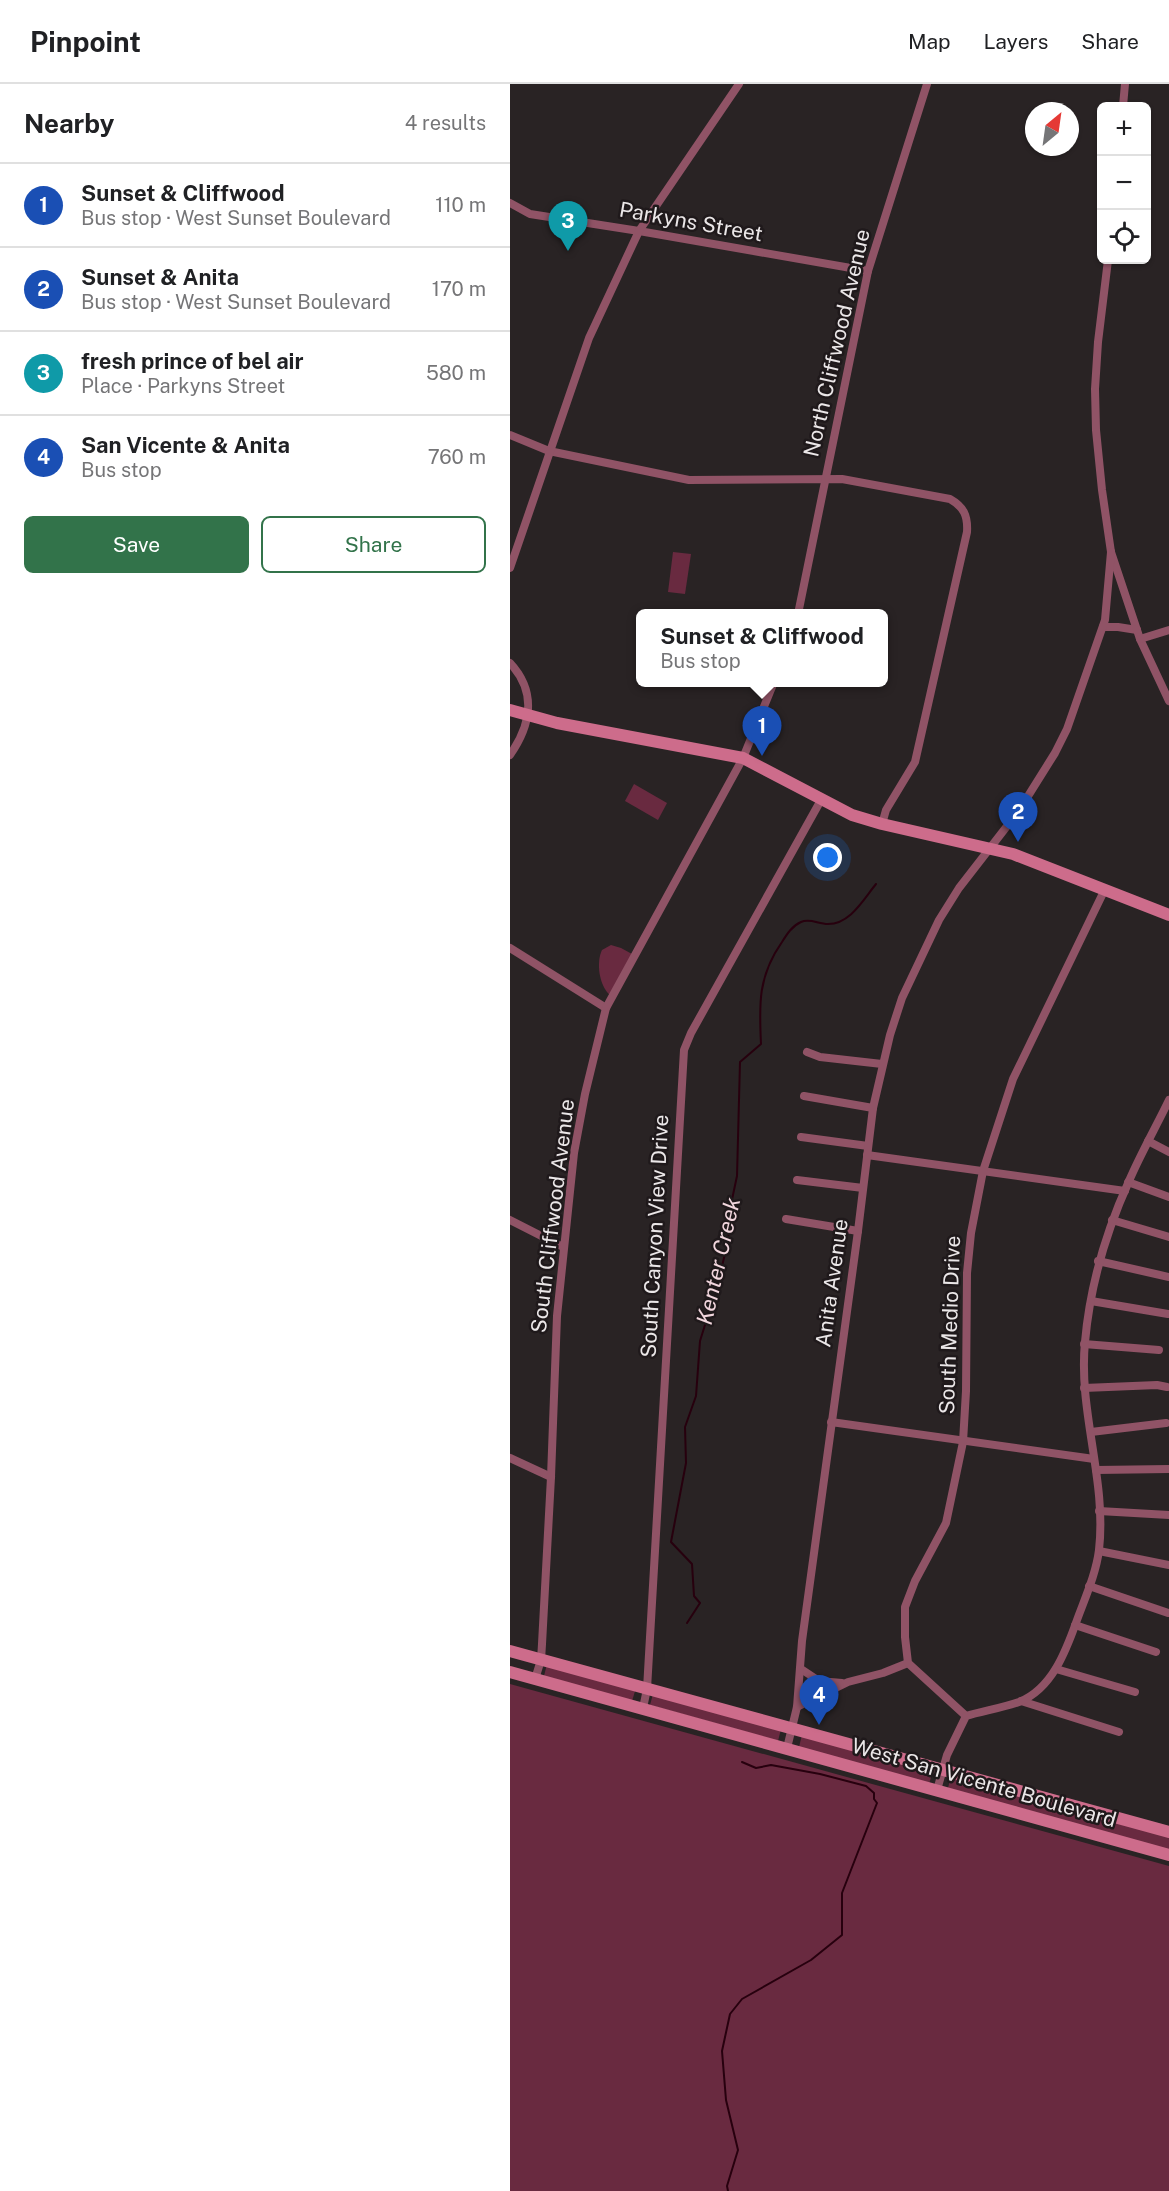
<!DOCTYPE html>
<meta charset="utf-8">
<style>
:root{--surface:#fff;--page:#f6f6f6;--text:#202124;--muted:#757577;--line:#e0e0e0;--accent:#32734a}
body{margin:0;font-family:"Public Sans",sans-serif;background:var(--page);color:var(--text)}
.controls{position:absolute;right:18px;top:18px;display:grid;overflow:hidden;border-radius:9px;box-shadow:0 2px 4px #0004}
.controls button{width:54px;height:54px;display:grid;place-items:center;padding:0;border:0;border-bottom:2px solid var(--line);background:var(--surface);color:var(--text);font:30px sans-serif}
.compass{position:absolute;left:515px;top:18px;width:54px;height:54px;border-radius:50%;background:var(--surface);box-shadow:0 2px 4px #0004;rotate:29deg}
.you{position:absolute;left:318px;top:774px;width:21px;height:21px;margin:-15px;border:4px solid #fff;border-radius:50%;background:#1a73e8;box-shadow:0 0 0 9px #1a73e833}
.badge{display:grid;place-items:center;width:39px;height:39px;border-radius:50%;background:var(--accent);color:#fff;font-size:20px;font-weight:700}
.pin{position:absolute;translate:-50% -50px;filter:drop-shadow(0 2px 3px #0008)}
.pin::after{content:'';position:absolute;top:32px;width:21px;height:18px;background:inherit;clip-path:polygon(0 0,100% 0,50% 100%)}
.popup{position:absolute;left:126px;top:525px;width:252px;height:78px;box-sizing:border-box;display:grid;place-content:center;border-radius:9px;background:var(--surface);filter:drop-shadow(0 2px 4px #0005);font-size:20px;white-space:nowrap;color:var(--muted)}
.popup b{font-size:22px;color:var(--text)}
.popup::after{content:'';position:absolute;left:50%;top:100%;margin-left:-12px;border:12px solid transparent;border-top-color:var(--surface)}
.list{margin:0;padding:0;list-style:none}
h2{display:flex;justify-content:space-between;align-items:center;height:78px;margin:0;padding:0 24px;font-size:26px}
h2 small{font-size:20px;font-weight:400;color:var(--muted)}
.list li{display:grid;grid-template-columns:39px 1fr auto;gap:18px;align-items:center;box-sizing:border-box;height:84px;padding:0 24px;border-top:2px solid var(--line)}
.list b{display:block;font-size:22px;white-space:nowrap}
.list p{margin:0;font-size:20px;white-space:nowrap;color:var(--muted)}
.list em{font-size:20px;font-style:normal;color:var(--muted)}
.actions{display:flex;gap:12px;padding:18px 24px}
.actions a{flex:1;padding:14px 0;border:2px solid var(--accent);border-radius:9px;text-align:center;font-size:21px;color:var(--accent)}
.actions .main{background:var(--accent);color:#fff}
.icon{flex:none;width:33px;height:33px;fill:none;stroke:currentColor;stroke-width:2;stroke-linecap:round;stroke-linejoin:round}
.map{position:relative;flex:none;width:659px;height:2107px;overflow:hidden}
header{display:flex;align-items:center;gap:36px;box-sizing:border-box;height:84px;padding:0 30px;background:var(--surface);border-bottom:2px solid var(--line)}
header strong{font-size:28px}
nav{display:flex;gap:33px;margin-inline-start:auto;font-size:21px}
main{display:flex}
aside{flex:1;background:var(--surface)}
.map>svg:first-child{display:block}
.green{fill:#692a40}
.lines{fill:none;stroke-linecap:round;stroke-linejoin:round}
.stream{stroke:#27000e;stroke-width:2}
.street{stroke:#905366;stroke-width:8}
.secondary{stroke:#cd6c8b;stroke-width:12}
.labels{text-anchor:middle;stroke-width:5;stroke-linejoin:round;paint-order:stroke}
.street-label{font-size:21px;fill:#ebe7e8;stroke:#1f191b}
.water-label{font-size:22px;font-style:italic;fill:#f1d6dd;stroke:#1f191b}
</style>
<header>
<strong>Pinpoint</strong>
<nav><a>Map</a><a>Layers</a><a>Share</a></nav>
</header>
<main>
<aside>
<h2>Nearby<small>4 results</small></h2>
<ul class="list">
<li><span class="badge" style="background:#1a4fb4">1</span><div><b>Sunset &amp; Cliffwood</b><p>Bus stop · West Sunset Boulevard</p></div><em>110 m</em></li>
<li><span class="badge" style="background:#1a4fb4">2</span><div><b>Sunset &amp; Anita</b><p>Bus stop · West Sunset Boulevard</p></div><em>170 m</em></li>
<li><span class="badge" style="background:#0f9aa8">3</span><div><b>fresh prince of bel air</b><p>Place · Parkyns Street</p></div><em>580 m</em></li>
<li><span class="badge" style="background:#1a4fb4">4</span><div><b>San Vicente &amp; Anita</b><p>Bus stop</p></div><em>760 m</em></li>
</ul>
<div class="actions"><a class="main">Save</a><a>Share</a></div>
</aside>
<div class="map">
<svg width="659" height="2107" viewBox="0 0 659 2107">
<rect width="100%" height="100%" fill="#292324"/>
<g class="green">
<polygon points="163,468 181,470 175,510 158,508"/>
<polygon points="124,700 157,719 148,736 115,717"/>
<path d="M 101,861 L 111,864 L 122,870 L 100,911 C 89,902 86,878 92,866 Z"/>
<polygon points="37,1580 126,1604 122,1617 34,1592"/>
<polygon points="0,1600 659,1782 659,2107 0,2107"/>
<polygon points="143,1610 271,1645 268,1657 140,1621"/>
<polygon points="292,1651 423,1687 419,1700 289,1663"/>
<polygon points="441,1692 659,1753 659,1766 438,1704"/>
</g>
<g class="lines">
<g class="stream">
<path d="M 177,1539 L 190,1519 L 184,1512 L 182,1480 L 161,1458 L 176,1379 L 175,1343 L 186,1312 L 190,1257 L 208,1199 L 218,1157 L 220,1125 L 227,1092 L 230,978 L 251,960 C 249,920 248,892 272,858 C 277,850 282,842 291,838 C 300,834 308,840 318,840 C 340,840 353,816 366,800"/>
<polyline points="218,2107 217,2102 228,2066 216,2016 212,1967 220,1930 232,1915 301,1876 332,1851 332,1809 367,1719 364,1715 364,1709 356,1702 310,1690 261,1681 246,1684 232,1678"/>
</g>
<g class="street">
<polyline points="613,22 615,0"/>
<polyline points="0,119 20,130 129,147 358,187"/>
<polyline points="598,176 588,258 585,305 586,346 592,406 601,468 630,555 659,617"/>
<path d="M 0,351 L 39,367 L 179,396 L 332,395 L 440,415 C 454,423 458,432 457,448 L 405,678 L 376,726 L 372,740"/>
<polyline points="0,484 79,254 129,147 229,0"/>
<polyline points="288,530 358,187 417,0"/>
<polyline points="593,543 608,543 627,546"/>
<polyline points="630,555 659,546"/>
<path d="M 0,579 C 27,608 21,641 0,671"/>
<polyline points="0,864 96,924"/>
<polyline points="297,968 310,973 372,980"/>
<polyline points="294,1012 363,1024"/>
<polyline points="291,1053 358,1062"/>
<polyline points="638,1057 659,1068"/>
<polyline points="357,1071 615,1107"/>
<polyline points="287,1096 353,1104"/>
<polyline points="618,1098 659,1113"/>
<polyline points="276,1135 348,1147"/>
<polyline points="0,1136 53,1163"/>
<polyline points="602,1136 659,1153"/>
<polyline points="588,1177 659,1193"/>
<polyline points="581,1217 658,1230"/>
<polyline points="574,1260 649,1266"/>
<polyline points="574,1304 647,1301 657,1303"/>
<polyline points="321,1338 584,1375"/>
<polyline points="581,1348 656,1339"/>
<polyline points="0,1374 41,1393"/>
<polyline points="586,1386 659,1385"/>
<polyline points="589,1427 659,1431"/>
<polyline points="589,1467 659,1481"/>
<polyline points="579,1502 658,1529"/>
<polyline points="565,1541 646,1568"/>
<polyline points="291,1585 309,1597 332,1599"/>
<polyline points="546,1585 625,1608"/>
<polyline points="25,1595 31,1576 32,1560 41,1393 47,1232 64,1069 75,1010 96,924 233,674 264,598"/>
<polyline points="511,1617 609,1648"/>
<polyline points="287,1623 338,1598 373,1589 398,1579"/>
<polyline points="133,1624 137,1605 174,966 181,949 311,716"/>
<polyline points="456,1632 398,1579 395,1553 395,1523 405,1497 436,1439 453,1358 456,1307 457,1189 461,1149 473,1087 503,995 595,805"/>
<polyline points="277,1664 287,1623 292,1557 348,1147 363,1024 380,951 392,914 429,836 449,804 508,728 545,669 557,645 595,536 601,468"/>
<path d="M 427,1706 L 437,1671 L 456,1632 C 473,1627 492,1624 509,1618 C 542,1605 556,1567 567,1536 C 575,1514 586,1490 589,1466 C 597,1396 568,1328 575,1258 C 580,1201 595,1150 619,1097 C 631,1069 646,1043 659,1016"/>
</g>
<g class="secondary">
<polyline points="0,626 47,639 233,674 342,731 372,740 503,770 659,831"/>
<polyline points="0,1567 659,1748"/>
<polyline points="0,1588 659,1771"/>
</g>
</g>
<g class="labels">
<g class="street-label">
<text transform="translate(181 138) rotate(10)" y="7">Parkyns Street</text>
<text transform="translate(327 259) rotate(-77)" y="7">North Cliffwood Avenue</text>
<text transform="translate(43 1132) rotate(-83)" y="7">South Cliffwood Avenue</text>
<text transform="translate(145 1152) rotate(-87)" y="7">South Canyon View Drive</text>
<text transform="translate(322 1199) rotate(-82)" y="7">Anita Avenue</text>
<text transform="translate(440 1241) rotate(-88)" y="7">South Medio Drive</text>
<text transform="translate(474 1699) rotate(16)" y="7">West San Vicente Boulevard</text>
</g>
<g class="water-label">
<text transform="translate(208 1177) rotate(-77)" y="8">Kenter Creek</text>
</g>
</g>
</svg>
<div class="controls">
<button>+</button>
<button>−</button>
<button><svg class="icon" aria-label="locate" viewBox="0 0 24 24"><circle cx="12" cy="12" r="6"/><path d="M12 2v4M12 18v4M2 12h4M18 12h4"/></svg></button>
</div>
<svg class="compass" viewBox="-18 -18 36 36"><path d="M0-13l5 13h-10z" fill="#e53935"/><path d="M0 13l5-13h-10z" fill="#757577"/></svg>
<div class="you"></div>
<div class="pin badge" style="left:252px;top:672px;background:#1a4fb4">1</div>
<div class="popup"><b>Sunset &amp; Cliffwood</b>Bus stop</div>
<div class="pin badge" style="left:508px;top:758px;background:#1a4fb4">2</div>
<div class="pin badge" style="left:58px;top:167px;background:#0f9aa8">3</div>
<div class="pin badge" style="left:309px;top:1641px;background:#1a4fb4">4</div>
</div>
</main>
